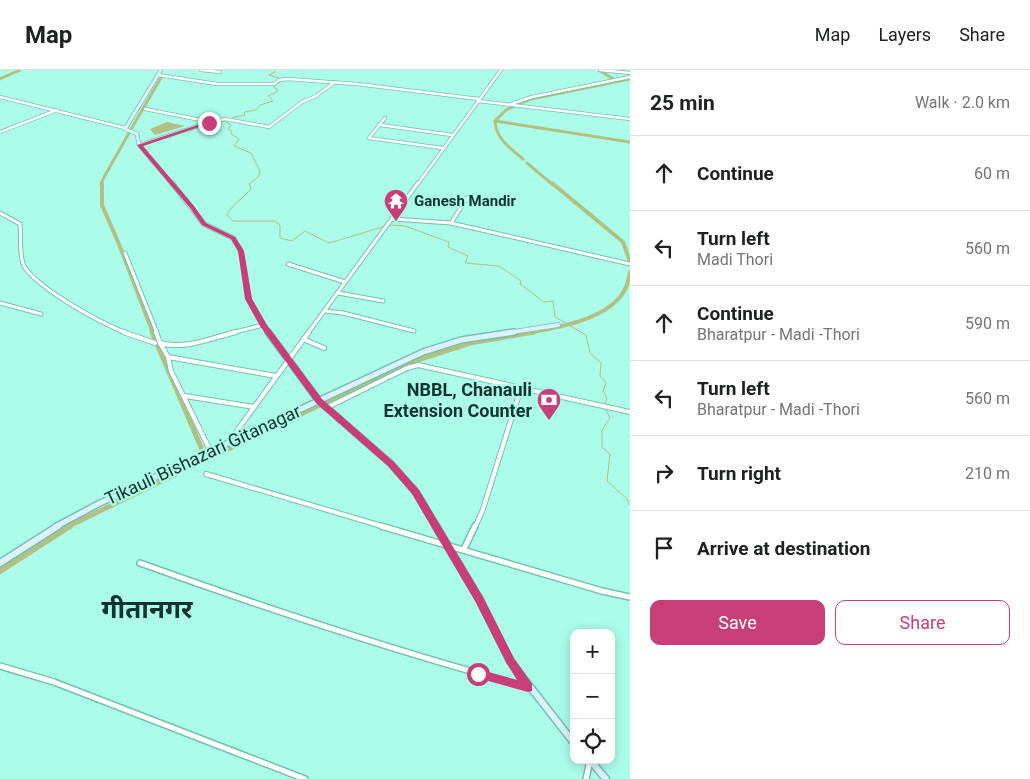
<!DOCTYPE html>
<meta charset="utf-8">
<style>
:root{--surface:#fff;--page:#f6f6f6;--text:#202124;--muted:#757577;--line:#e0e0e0;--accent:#c83e78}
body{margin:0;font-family:Roboto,"Noto Sans Devanagari",sans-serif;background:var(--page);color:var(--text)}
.controls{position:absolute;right:15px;bottom:15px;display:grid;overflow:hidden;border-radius:10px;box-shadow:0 2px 12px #0003}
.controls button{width:45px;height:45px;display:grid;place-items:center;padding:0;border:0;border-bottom:1px solid var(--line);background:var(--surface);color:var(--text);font:25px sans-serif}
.stop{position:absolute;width:15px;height:15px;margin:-11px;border:4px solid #c83e78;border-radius:50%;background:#fff}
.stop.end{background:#c83e78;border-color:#fff;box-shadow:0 1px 5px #0008}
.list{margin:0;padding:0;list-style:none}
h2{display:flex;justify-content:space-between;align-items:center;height:65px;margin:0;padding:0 20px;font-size:21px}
h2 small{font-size:16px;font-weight:400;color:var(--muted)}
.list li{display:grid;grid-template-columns:32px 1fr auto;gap:15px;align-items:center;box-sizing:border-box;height:75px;padding:0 20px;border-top:1px solid var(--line)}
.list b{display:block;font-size:19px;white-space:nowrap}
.list p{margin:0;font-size:16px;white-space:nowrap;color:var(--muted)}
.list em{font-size:16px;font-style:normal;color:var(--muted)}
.actions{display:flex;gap:10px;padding:15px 20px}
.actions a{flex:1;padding:11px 0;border:1px solid var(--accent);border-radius:10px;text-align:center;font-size:18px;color:var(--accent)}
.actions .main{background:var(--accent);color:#fff}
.icon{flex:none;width:28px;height:28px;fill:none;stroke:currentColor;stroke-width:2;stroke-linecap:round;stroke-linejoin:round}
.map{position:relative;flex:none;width:630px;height:709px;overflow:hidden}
header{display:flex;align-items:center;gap:30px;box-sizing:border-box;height:70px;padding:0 25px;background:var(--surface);border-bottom:1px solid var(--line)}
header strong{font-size:24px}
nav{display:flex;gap:28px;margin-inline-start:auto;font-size:18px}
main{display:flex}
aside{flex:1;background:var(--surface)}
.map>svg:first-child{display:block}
.water{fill:#b3c083}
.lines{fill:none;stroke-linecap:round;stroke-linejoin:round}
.stream{stroke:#b3c083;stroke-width:1}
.canal-far3{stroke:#b3c083;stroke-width:3}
.canal-far2{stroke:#b3c083;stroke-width:4}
.canal-far1{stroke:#b3c083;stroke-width:5}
.canal{stroke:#b3c083;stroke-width:6}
.street-far3-casing{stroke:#71c1b0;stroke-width:4}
.street-far2-casing{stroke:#71c1b0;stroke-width:5}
.street-far1-casing{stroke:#71c1b0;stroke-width:6}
.street-casing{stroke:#71c1b0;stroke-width:8}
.secondary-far3-casing{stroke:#71c1b0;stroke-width:4.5}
.secondary-far2-casing{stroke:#71c1b0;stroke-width:5.5}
.secondary-far1-casing{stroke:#71c1b0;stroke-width:8}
.secondary-casing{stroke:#71c1b0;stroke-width:9}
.street-far3{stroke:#fff;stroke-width:2.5}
.street-far2{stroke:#fff;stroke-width:3}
.street-far1{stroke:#fff;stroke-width:4}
.street{stroke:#fff;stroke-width:5}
.secondary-far3{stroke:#ddf1ff;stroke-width:3}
.secondary-far2{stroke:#ddf1ff;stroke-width:4}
.secondary-far1{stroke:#ddf1ff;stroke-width:5}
.secondary{stroke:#ddf1ff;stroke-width:6}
.route{fill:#c83e78}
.labels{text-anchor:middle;stroke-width:4.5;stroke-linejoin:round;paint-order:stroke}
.far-poi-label{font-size:15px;font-weight:bold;fill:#10332c;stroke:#abfce9;text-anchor:start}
.poi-label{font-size:18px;font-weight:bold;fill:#10332c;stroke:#abfce9;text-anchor:end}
.street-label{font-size:18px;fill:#10332c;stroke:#abfce9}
.near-district-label{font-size:26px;font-weight:bold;fill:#10332c;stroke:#abfce9}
</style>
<header>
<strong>Map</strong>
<nav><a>Map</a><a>Layers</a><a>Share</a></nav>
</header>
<main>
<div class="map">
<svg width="630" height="709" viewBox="0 0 630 709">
<rect width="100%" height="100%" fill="#abfce9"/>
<polygon class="water" points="167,52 185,56 155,65 150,59"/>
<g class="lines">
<g class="stream">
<polyline points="274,0 275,2 269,5 281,9"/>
<polyline points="228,49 245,45 244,42 256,40 260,35 273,31 268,26 277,22 277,19 273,17 281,11"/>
<path d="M 225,51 L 231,55 L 228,59 L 232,62 L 231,64 L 239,69 L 234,76 L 251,83 L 260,101 L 259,106 L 249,114 L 251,119 C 245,126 229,138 227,145 L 233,151 L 275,151 L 280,155 L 280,168 L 292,171 L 305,161 L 329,173 L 386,156"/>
<polyline points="389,155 405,156 446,171 449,172 448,177 468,186 465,193 499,196 521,211 520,214 544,232 553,231 555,247 586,265 590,283 601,293 600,306 606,313 603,321 607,328 605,334"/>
<polyline points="605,338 610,348 602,360 602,377 610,384 607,411 627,429 630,435"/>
</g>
<g class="canal-far3">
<polyline points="600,1 615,10"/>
<polyline points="0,9 20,0"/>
<polyline points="495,51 630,72"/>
<polyline points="130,61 162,6"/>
<path d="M 523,89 C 510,78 496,69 495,51 L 506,40 L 531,29 L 630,9"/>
<polyline points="527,93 553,115"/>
<polyline points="103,109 129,63"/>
<polyline points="101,115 102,111"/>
</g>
<g class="canal-far2">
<polyline points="102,113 102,135 118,172"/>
<polyline points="552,113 623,172 630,192"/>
<polyline points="119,174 153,263"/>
<path d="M 527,263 C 556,258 613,249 626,217 C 628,213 629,207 630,202"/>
</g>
<g class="canal-far1">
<polyline points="152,262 203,382"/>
<polyline points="191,397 405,294 470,273 534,262"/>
<polyline points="67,457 180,402"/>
</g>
<polyline class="canal" points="0,501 70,456"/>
<defs>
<g id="street-far3">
<polyline points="201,0 220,2"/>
<polyline points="600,0 630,3"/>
<polyline points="158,5 217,14 274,14 279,10 288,9 357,14 479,29"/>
<polyline points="0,27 125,58"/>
<polyline points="478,31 630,49"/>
<polyline points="511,34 532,27 630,7"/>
<polyline points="385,48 369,68 442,78"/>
<polyline points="211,52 225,49 269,57 302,32 316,26 335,12"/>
<polyline points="380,55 452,65"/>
<polyline points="0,62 57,40"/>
<polyline points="139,75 211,52 145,39"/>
<polyline points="417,115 501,0"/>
</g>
<g id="street-far2">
<path d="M 0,143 L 20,154 C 21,166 19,186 24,196 C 37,218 102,254 127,263"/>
<polyline points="393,149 451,153 630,194"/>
<polyline points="451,153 467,128"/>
<polyline points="125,183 157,263"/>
<polyline points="288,194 345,212"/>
<polyline points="338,223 383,231"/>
<polyline points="0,233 41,244"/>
<polyline points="325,241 343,243 414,261"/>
<polyline points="231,263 263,255"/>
<polyline points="308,263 418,113"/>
</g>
<g id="street-far1">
<polyline points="123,262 155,273"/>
<polyline points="156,262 160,273"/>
<polyline points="303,269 324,278"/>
<polyline points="160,273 168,287 276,306"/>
<path d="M 160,273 C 184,280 212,268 236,262"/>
<polyline points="168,287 171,301 211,382"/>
<polyline points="185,326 254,337"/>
<polyline points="326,338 407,298 418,295 630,342"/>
<polyline points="228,373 309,262"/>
<polyline points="206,404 385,457"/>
<polyline points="475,457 482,442 521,318"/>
</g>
<g id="street">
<polyline points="381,456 602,521 630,527"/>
<polyline points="464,479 475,456"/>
<path d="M 140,493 C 268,539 397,582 528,617"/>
<polyline points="0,596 54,612 305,709"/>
<polyline points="586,709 590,690"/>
</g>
<polyline id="secondary-far3" points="161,0 125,59 137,64 139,75 173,115"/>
<g id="secondary-far2">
<polyline points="172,113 204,154 233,168 241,181 249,229 268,263"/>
<polyline points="506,263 558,255"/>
</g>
<g id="secondary-far1">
<polyline points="268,262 319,331 391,394 416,422 437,457"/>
<polyline points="55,457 98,434 423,282 461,270 514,262"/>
</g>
<g id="secondary">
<polyline points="436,456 480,530 510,591 574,673"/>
<polyline points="0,493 58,456"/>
<polyline points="590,690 606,709"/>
</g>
</defs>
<use href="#street-far3" class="street-far3-casing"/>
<use href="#street-far2" class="street-far2-casing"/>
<use href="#street-far1" class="street-far1-casing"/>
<use href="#street" class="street-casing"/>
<use href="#secondary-far3" class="secondary-far3-casing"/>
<use href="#secondary-far2" class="secondary-far2-casing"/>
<use href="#secondary-far1" class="secondary-far1-casing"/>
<use href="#secondary" class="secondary-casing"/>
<use href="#street-far3" class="street-far3"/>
<use href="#street-far2" class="street-far2"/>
<use href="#street-far1" class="street-far1"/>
<use href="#street" class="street"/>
<use href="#secondary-far3" class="secondary-far3"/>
<use href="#secondary-far2" class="secondary-far2"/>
<use href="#secondary-far1" class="secondary-far1"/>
<use href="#secondary" class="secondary"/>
</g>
<polygon class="route" points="207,52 211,53 143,76 194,136 206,153 235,167 244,181 252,229 267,255 322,329 394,392 419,420 483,527 514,588 532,614 532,621 528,622 474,607 472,604 478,599 517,610 507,594 475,531 412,424 388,396 316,333 260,256 245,229 238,181 231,169 202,155 190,138 137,75"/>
<defs>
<symbol id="temple-pin" viewBox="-11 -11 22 30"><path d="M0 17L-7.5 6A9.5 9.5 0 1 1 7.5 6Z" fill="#c83e78" stroke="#abfce9"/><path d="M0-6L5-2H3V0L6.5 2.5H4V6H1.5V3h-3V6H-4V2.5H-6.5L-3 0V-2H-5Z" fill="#fff"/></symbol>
<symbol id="bank-pin" viewBox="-11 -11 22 30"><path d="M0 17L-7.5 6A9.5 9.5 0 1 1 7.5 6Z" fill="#c83e78" stroke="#abfce9"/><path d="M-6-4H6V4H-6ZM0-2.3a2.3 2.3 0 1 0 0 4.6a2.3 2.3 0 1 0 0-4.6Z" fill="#fff"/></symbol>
</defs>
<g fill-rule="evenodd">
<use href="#temple-pin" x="382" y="117" width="28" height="38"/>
<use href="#bank-pin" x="535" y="316" width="28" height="38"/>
</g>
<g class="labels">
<g class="far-poi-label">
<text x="414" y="136">Ganesh Mandir</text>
</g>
<g class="poi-label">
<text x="532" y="326">NBBL, Chanauli<tspan x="532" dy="21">Extension Counter</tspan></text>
</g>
<g class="street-label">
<text transform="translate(203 385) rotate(-25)" y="6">Tikauli Bishazari Gitanagar</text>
</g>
<g class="near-district-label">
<text x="147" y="548">गीतानगर</text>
</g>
</g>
</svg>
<div class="controls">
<button>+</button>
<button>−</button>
<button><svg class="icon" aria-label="locate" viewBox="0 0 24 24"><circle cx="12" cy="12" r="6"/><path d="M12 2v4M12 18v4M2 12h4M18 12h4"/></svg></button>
</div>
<div class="stop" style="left:478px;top:604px"></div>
<div class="stop end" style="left:209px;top:53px"></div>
</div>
<aside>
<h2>25 min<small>Walk · 2.0 km</small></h2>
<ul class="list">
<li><svg class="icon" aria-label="ahead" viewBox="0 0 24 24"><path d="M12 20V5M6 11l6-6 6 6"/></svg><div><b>Continue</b></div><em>60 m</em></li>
<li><svg class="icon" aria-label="left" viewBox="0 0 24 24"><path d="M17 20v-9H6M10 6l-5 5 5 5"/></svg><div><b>Turn left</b><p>Madi Thori</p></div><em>560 m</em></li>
<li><svg class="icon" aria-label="ahead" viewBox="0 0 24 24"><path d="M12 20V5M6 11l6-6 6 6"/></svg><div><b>Continue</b><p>Bharatpur - Madi -Thori</p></div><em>590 m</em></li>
<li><svg class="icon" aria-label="left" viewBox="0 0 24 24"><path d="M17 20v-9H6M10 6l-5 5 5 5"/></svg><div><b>Turn left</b><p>Bharatpur - Madi -Thori</p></div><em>560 m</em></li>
<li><svg class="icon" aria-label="right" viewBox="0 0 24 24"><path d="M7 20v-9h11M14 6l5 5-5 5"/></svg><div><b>Turn right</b></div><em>210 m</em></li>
<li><svg class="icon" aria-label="arrive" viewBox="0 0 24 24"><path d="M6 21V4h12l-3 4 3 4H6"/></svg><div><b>Arrive at destination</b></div></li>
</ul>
<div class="actions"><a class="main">Save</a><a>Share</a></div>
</aside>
</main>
